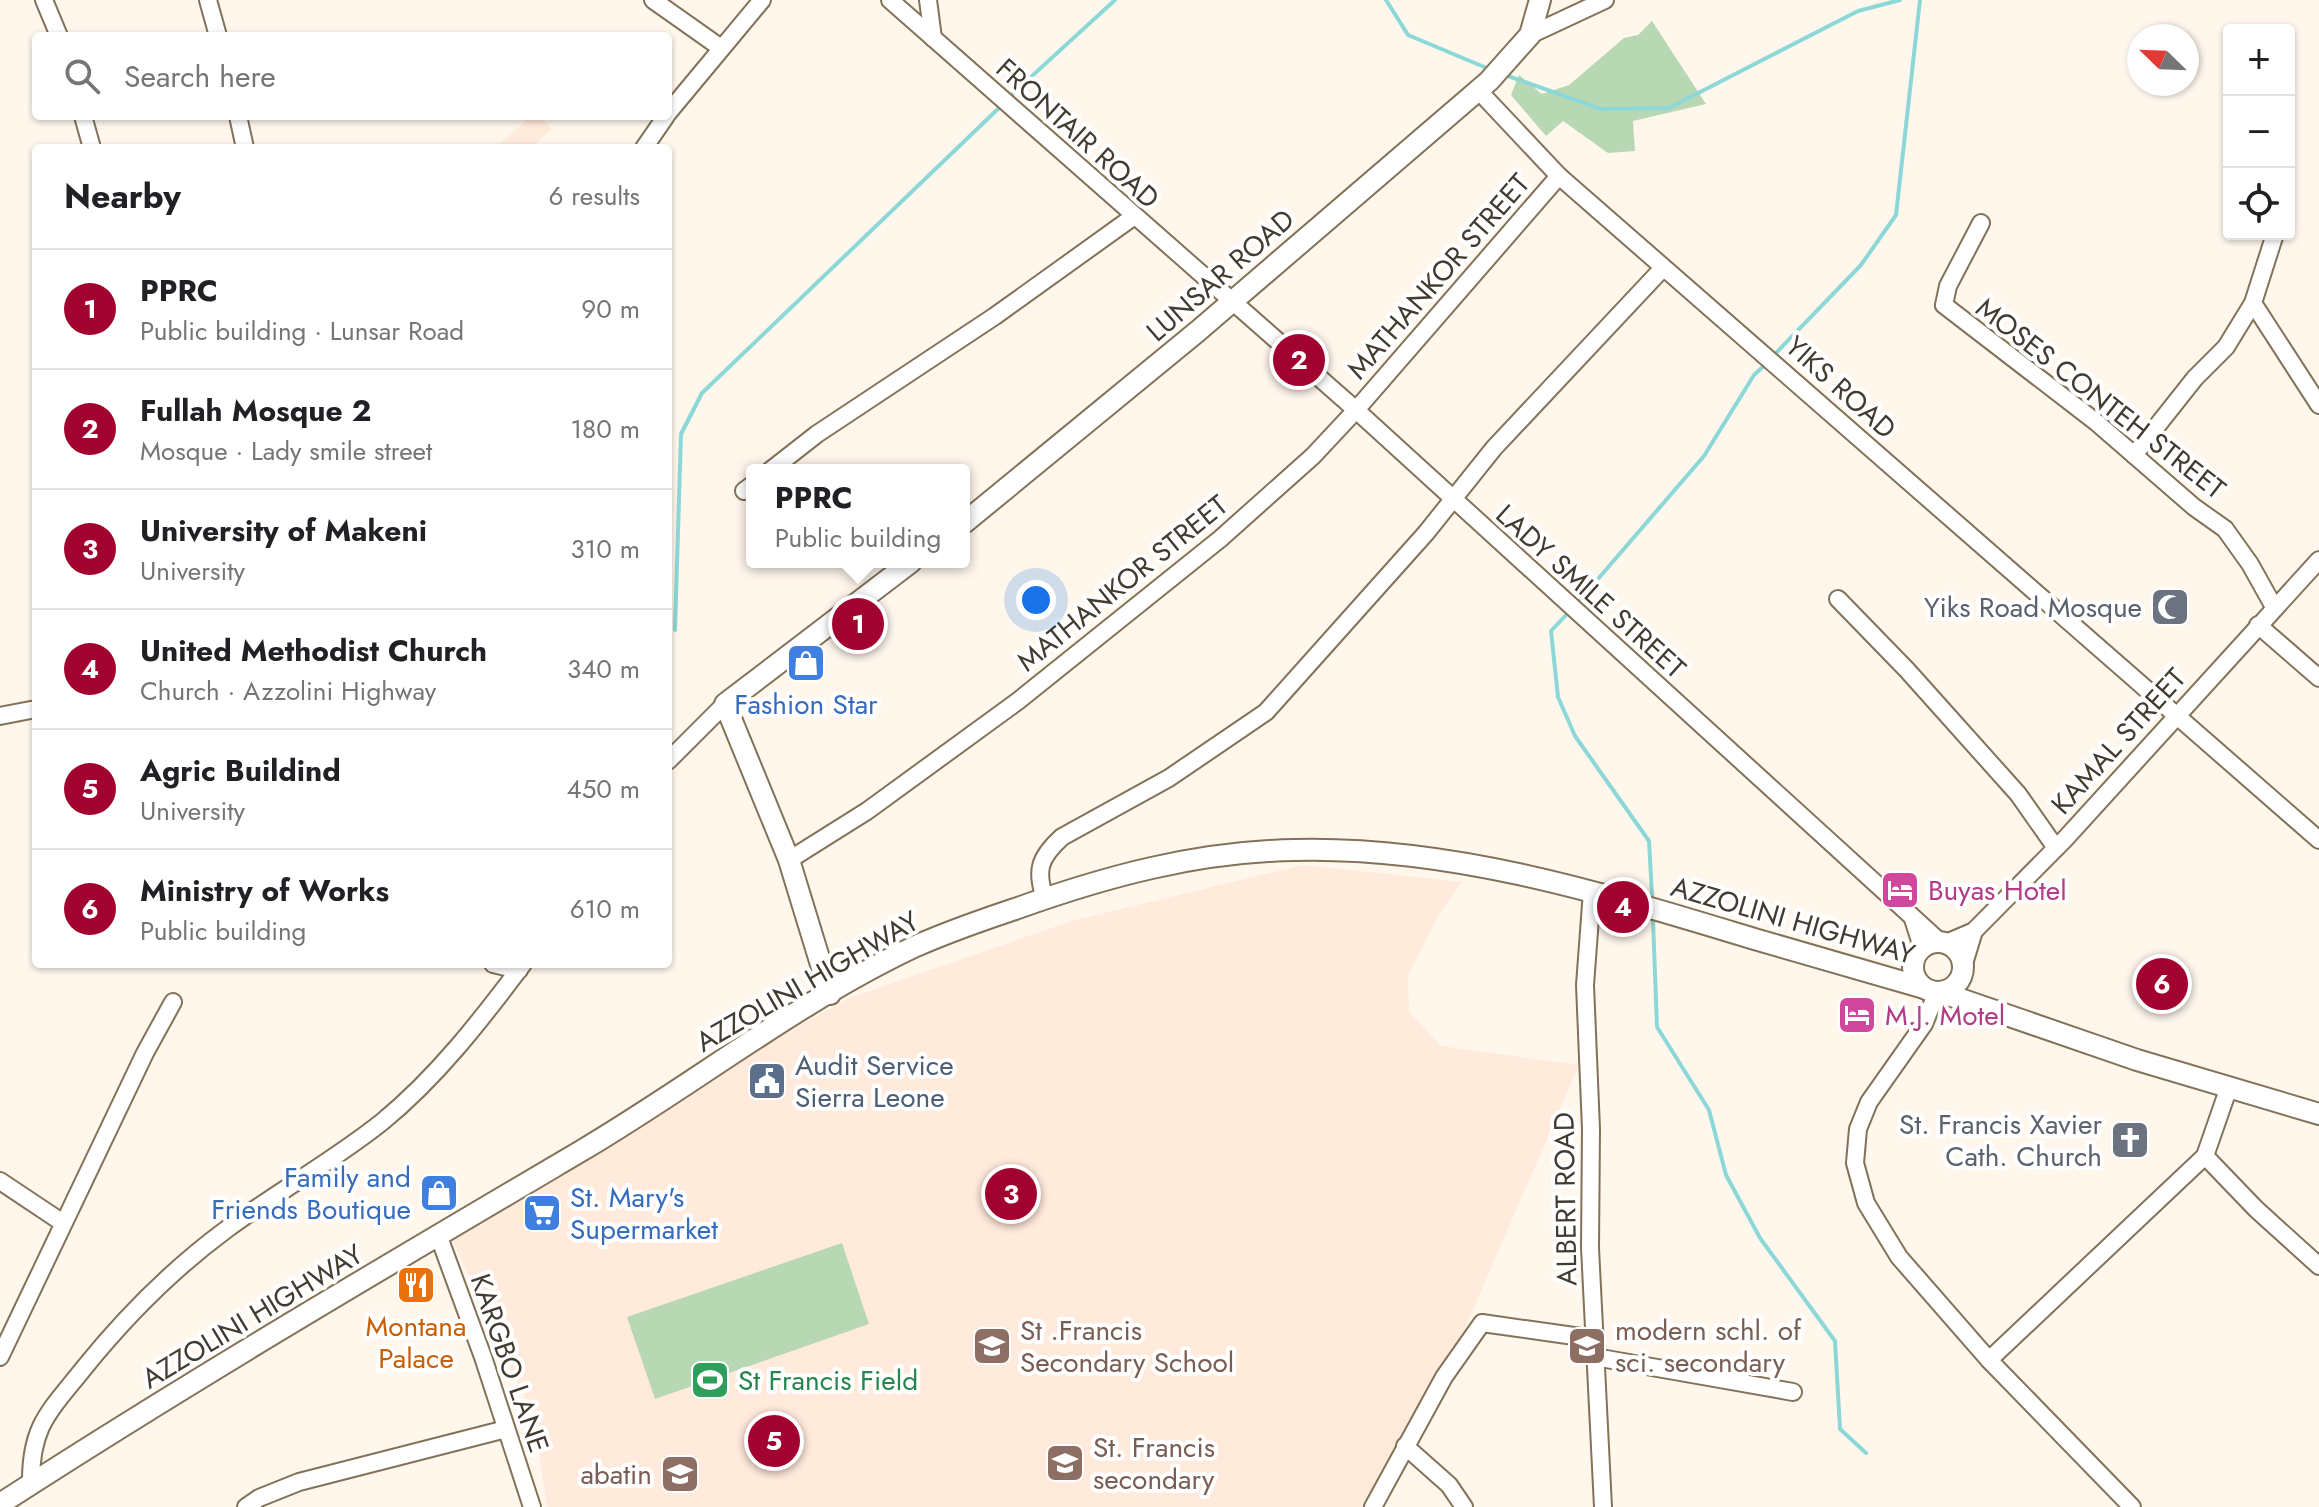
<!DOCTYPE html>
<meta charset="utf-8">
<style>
:root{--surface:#fff;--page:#f6f6f6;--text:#202124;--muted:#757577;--line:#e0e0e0;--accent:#a20230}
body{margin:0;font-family:Jost,sans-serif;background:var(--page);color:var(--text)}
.controls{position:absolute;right:24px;top:24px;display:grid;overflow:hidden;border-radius:8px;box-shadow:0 2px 6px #0004}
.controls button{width:72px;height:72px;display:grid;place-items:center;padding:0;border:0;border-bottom:2px solid var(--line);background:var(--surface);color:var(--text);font:40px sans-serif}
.compass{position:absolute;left:2127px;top:24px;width:72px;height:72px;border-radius:50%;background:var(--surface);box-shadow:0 2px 6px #0004;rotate:293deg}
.you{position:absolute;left:1036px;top:600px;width:28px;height:28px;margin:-20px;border:6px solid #fff;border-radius:50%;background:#1a73e8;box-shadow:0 0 0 12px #1a73e833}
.badge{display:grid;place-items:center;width:52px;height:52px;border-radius:50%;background:var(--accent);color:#fff;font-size:26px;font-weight:700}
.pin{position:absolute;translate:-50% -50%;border:4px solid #fff;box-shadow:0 2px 8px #0006}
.popup{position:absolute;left:746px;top:464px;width:224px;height:104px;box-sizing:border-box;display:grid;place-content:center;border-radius:8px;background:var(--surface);filter:drop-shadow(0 2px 6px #0005);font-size:26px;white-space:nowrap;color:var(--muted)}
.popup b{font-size:30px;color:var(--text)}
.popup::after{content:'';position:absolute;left:50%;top:100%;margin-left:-16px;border:16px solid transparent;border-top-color:var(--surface)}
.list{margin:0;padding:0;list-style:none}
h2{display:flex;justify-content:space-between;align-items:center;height:104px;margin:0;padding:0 32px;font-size:34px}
h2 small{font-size:26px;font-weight:400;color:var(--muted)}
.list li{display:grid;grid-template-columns:52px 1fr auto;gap:24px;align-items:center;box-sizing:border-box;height:120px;padding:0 32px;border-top:2px solid var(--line)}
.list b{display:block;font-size:30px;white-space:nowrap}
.list p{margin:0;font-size:26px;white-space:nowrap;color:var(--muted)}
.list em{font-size:26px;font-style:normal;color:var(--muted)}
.icon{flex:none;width:44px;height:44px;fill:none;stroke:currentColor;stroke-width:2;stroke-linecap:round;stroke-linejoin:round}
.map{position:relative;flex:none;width:2319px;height:1507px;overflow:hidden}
.search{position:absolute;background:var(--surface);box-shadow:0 2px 6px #0004;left:32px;top:32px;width:640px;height:88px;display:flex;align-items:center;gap:20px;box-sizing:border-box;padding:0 28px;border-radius:8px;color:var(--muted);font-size:30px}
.panel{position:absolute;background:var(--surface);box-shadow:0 2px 6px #0004;left:32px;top:144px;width:640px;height:824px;border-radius:8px}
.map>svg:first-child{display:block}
.education{fill:#ffeadb}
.green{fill:#b8d7b3}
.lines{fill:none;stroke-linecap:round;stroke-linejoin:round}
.stream{stroke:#8cd7d7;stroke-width:4}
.minor-casing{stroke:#827258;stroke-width:20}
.major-casing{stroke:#827258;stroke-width:24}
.minor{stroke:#fff;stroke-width:16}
.major{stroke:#fff;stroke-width:20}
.labels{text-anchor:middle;stroke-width:8;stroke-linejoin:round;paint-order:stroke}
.street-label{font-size:28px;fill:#423b30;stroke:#fff}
.worship-label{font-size:28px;fill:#5b616d;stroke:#fff;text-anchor:end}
.shop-label{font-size:28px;fill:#366cbe;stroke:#fff}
.hotel-label{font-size:28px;fill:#b23c85;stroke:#fff;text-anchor:start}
.service-label{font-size:28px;fill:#4e5e75;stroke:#fff;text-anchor:start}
.food-label{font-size:28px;fill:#c56008;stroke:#fff}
.education-label{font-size:28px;fill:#785e54;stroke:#fff;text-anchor:start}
.leisure-label{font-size:28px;fill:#27864d;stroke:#fff;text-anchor:start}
</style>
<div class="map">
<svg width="2319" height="1507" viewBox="0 0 2319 1507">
<rect width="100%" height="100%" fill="#fff7ec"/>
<g class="education">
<polygon points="531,116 540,116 552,129 531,148 495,148"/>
<polygon points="1303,865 1462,882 1440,913 1408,975 1409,1012 1441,1046 1579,1065 1462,1335 1367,1507 547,1507 534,1419 445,1224 849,998 1072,921"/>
</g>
<g class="green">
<polygon points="1652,21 1706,104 1633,121 1635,151 1608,153 1563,121 1546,136 1511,95 1519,75 1542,94 1569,85 1624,38 1638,35"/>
<polygon points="842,1243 869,1324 655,1399 627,1317"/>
</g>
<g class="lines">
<g class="stream">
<polyline points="1386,0 1408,35 1489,69"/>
<polyline points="1505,75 1601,109 1669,108 1858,11 1900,0"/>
<polyline points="1009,97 1115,0"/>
<polyline points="1774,355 1861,265 1896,215 1920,0"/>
<polyline points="1579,601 1704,456 1754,375 1766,364"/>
<polyline points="1566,615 1551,631 1558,697 1575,736 1649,841 1652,895"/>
<polyline points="675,630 681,434 702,393 999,108"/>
<polyline points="1653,920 1657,1027 1709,1110 1726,1175 1760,1238 1835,1341 1840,1429 1866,1453"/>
</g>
<defs>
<g id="minor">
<polyline points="44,0 59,36"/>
<polyline points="208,0 218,36"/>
<polyline points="653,0 721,48"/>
<polyline points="890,0 1356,410 1940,942"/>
<polyline points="928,0 933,38"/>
<polyline points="1530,35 1605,0"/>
<polyline points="1478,90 1559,176 2319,840"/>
<polyline points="668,113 762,0"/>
<polyline points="83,116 92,148"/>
<polyline points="238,116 245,148"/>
<polyline points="644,148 666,116"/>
<polyline points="1981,223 1948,286 1944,305 2096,422 2194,507 2225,529 2250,564 2274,607"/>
<polyline points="2253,303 2319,405"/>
<polyline points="2134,455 2195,378 2226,347 2253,303 2275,234"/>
<polyline points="771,470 817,434 995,316 1133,217"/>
<polyline points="744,491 752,485"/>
<polyline points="1838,599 1907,670 2018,794 2056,848"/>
<polyline points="2258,625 2319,678"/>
<polyline points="0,716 36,709"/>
<polyline points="668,761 725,704"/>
<polyline points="789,860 867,811 1018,701 1220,539 1313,456 1356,410 1559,176"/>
<polyline points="1592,891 1585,985 1591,1129 1590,1248 1603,1507"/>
<path d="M 1045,898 C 1035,870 1040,857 1062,837 L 1169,778 L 1266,712 L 1426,533 L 1494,448 L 1663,268"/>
<polyline points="1913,919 1922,947"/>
<polyline points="1946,943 1974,931 2065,839 2319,560"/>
<polyline points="493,964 519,970"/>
<polyline points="1963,967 1974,931"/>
<polyline points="1937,992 1924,1024 1869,1102 1858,1129 1855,1163 1866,1203 1899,1257 1989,1360 2132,1507"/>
<polyline points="2205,1156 2256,1209 2319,1266"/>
<polyline points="0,1181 63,1223"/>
<polyline points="439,1237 483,1357 532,1507"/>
<polyline points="0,1357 145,1053 173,1002"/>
<polyline points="1595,1357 1793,1392"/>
<polyline points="1989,1360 2205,1156 2229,1087"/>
<polyline points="1405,1446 1449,1485 1464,1507"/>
<path d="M 31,1485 C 30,1426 49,1412 84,1368 C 126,1316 174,1268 227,1229 C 277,1192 333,1161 382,1122 C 437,1077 481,1020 523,964"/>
<polyline points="246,1507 259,1498 299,1482 506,1429"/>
<polyline points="1373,1507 1444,1377 1482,1323 1595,1339"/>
</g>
<g id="major">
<polyline points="964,523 1198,331 1489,81 1530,35 1540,0"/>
<circle cx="1938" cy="967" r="25"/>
<polyline points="1940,992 2137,1060 2319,1114"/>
<polyline points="830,994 789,860 725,704 911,562"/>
<path d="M 0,1504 C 190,1381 386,1266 581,1151 C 693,1085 797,1002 916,946 C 948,932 982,920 1015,909 C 1107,876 1196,852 1294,850 C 1451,846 1602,893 1751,938 C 1809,955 1867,971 1924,988"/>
</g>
</defs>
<use href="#minor" class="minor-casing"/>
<use href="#major" class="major-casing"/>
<use href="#minor" class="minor"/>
<use href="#major" class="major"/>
</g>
<defs>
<symbol id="mosque-square" viewBox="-11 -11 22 22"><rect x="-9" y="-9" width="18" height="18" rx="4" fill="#6b7280" stroke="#fff"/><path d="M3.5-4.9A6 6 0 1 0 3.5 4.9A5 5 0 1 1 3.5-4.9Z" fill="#fff"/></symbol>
<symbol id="shop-square" viewBox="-11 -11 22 22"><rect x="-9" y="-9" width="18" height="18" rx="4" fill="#3f7fe0" stroke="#fff"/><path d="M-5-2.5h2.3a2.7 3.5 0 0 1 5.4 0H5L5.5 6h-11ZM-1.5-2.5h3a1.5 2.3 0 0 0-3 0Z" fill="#fff"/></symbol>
<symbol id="hotel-square" viewBox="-11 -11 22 22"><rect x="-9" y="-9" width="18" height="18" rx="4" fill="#d1479c" stroke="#fff"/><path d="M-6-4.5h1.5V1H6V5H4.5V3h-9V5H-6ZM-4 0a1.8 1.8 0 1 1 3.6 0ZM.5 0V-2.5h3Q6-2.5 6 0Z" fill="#fff"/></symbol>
<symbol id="civic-square" viewBox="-11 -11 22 22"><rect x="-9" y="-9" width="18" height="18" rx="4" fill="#5c6f8a" stroke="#fff"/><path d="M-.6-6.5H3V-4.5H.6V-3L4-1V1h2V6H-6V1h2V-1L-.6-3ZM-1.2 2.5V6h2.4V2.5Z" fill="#fff"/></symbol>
<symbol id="church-square" viewBox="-11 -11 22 22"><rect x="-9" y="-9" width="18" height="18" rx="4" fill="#6b7280" stroke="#fff"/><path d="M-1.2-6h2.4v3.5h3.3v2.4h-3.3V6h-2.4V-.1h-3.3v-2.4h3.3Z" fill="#fff"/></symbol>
<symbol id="supermarket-square" viewBox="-11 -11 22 22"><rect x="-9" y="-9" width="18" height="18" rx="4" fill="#3f7fe0" stroke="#fff"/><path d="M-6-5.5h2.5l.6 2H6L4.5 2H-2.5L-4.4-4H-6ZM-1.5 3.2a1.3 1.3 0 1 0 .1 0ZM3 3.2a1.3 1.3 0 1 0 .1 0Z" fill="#fff"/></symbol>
<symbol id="restaurant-square" viewBox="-11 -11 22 22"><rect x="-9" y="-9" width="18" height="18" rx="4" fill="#e8710a" stroke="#fff"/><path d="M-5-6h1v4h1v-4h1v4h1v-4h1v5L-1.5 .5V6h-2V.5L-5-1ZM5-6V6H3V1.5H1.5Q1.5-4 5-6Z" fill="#fff"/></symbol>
<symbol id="school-square" viewBox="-11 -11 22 22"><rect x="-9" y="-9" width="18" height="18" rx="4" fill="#8d6e63" stroke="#fff"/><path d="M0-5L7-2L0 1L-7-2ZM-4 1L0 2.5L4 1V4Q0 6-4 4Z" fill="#fff"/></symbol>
<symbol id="stadium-square" viewBox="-11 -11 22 22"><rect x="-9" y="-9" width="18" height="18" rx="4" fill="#2e9e5b" stroke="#fff"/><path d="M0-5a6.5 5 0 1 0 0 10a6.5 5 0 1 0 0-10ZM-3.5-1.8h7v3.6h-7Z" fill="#fff"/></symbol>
<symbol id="university-square" viewBox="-11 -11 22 22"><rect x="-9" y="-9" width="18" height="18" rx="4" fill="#8d6e63" stroke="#fff"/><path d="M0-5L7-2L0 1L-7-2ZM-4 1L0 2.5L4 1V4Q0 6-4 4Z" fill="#fff"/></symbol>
</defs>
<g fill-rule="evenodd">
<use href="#mosque-square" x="2148" y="585" width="44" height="44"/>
<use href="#shop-square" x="784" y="641" width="44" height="44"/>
<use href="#hotel-square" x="1878" y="868" width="44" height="44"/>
<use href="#hotel-square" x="1835" y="993" width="44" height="44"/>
<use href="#civic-square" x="745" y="1059" width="44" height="44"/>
<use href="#church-square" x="2108" y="1118" width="44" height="44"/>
<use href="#shop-square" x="417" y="1171" width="44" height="44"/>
<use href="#supermarket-square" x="520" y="1191" width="44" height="44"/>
<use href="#restaurant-square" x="394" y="1263" width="44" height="44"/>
<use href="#school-square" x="970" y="1324" width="44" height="44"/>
<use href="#school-square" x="1565" y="1324" width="44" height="44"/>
<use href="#stadium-square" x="688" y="1358" width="44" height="44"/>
<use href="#school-square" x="1043" y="1441" width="44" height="44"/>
<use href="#university-square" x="658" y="1452" width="44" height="44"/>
</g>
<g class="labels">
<g class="street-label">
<text transform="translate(1078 133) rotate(42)" y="10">FRONTAIR ROAD</text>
<text transform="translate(1220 275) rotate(-41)" y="10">LUNSAR ROAD</text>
<text transform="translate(1438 276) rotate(-49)" y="10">MATHANKOR STREET</text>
<text transform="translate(1841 387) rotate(42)" y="10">YIKS ROAD</text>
<text transform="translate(2101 398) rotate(38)" y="10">MOSES CONTEH STREET</text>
<text transform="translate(1122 583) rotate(-39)" y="10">MATHANKOR STREET</text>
<text transform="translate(1591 591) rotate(42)" y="10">LADY SMILE STREET</text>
<text transform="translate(2118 741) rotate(-48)" y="10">KAMAL STREET</text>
<text transform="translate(1793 920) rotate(16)" y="10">AZZOLINI HIGHWAY</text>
<text transform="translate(807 981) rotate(-30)" y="10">AZZOLINI HIGHWAY</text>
<text transform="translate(1565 1199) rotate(-91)" y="10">ALBERT ROAD</text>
<text transform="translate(252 1316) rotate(-31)" y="10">AZZOLINI HIGHWAY</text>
<text transform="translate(510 1363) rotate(71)" y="10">KARGBO LANE</text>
</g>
<g class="worship-label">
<text x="2142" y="617">Yiks Road Mosque</text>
<text x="2102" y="1134">St. Francis Xavier<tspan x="2102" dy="32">Cath. Church</tspan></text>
</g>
<g class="shop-label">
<text x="806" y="714">Fashion Star</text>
<text x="411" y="1187" text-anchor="end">Family and<tspan x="411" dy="32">Friends Boutique</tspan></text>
<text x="570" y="1207" text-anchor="start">St. Mary's<tspan x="570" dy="32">Supermarket</tspan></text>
</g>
<g class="hotel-label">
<text x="1928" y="900">Buyas Hotel</text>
<text x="1885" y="1025">M.J. Motel</text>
</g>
<g class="service-label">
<text x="795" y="1075">Audit Service<tspan x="795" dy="32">Sierra Leone</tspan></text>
</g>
<g class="food-label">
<text x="416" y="1336">Montana<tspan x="416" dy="32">Palace</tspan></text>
</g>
<g class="education-label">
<text x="1020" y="1340">St .Francis<tspan x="1020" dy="32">Secondary School</tspan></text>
<text x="1615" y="1340">modern schl. of<tspan x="1615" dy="32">sci. secondary</tspan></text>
<text x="1093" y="1457">St. Francis<tspan x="1093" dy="32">secondary</tspan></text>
<text x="652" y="1484" text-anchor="end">abatin</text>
</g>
<g class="leisure-label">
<text x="738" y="1390">St Francis Field</text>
</g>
</g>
</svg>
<div class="controls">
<button>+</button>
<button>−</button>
<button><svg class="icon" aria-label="locate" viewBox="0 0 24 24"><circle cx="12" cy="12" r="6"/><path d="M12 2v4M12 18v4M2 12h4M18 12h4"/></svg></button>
</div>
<svg class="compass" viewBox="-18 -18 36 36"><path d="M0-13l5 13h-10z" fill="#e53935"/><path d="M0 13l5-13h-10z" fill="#757577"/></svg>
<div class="you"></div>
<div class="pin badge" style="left:858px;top:624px">1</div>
<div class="popup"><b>PPRC</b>Public building</div>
<div class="pin badge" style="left:1299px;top:360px">2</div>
<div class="pin badge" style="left:1011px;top:1194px">3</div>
<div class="pin badge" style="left:1623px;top:907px">4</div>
<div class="pin badge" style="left:774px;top:1441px">5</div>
<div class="pin badge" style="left:2162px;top:984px">6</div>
<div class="search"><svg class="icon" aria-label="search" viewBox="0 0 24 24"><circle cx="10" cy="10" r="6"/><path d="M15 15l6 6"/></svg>Search here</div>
<section class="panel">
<h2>Nearby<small>6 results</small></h2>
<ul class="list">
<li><span class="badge">1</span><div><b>PPRC</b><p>Public building · Lunsar Road</p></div><em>90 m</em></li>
<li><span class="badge">2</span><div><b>Fullah Mosque 2</b><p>Mosque · Lady smile street</p></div><em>180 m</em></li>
<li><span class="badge">3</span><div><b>University of Makeni</b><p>University</p></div><em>310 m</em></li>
<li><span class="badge">4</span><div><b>United Methodist Church</b><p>Church · Azzolini Highway</p></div><em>340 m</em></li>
<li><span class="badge">5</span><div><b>Agric Buildind</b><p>University</p></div><em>450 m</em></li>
<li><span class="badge">6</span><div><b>Ministry of Works</b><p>Public building</p></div><em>610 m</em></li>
</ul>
</section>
</div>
